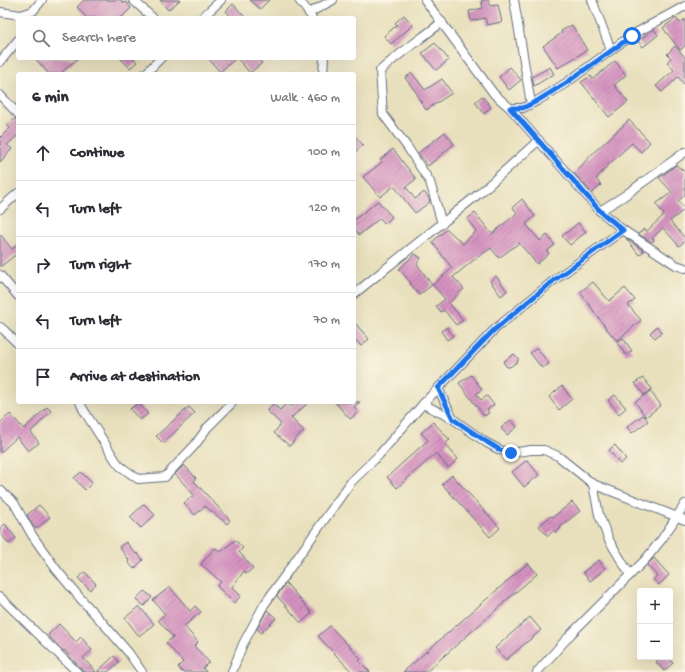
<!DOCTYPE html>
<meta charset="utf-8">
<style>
:root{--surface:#fff;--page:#f7f7f7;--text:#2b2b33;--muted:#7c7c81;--line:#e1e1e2}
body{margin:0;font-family:"Gochi Hand",sans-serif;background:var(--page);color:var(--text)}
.controls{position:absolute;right:12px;bottom:12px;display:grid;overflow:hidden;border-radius:4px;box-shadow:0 4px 16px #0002}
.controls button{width:36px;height:36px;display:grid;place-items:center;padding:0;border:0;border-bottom:1px solid var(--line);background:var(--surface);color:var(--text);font:20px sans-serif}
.stop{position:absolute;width:12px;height:12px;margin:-9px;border:3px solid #1a73e8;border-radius:50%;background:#fff}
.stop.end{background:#1a73e8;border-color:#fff;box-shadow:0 1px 4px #0008}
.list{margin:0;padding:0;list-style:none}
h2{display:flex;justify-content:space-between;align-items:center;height:52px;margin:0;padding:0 16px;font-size:17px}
h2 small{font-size:13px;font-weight:400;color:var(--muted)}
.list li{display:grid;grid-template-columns:26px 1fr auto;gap:12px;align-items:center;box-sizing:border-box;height:56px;padding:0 16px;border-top:1px solid var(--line)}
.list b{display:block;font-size:15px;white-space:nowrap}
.list em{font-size:13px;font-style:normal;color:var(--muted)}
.icon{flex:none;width:22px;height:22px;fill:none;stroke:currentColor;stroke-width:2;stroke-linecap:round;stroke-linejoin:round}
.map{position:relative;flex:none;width:685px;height:672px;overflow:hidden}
.search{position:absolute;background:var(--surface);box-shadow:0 4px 16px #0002;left:16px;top:16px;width:340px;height:44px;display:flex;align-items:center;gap:10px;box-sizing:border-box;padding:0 14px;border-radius:4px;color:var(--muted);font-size:15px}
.panel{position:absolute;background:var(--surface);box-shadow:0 4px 16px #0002;left:16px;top:72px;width:340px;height:332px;border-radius:4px}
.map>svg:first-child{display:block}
.building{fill:url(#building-hatch)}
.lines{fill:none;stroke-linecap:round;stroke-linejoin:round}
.street-casing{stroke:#636d7f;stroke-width:10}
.street{stroke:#fff;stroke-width:8}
.route{stroke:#1a73e8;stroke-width:5}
</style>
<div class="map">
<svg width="685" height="672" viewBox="0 0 685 672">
<defs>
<pattern id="building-hatch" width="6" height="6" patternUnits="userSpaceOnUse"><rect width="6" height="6" fill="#d592c0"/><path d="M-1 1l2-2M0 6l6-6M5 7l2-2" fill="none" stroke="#ac789f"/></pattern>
</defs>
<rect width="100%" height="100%" fill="#fcf5e5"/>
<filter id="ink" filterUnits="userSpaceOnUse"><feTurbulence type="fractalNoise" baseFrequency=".025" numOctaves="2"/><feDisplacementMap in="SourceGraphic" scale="8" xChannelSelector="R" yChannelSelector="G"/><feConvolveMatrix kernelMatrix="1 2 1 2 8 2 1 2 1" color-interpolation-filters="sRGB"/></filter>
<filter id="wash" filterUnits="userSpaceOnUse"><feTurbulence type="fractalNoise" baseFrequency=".012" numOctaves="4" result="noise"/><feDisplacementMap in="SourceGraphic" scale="16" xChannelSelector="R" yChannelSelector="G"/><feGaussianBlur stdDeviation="0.9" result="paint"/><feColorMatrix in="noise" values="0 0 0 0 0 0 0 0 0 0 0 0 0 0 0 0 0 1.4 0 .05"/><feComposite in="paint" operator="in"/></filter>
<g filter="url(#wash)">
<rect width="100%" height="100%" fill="#e8e0bc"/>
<g id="blocks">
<g class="building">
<polygon points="84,0 121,0 124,3 126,2 131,8 121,18 87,18 77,7"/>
<polygon points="160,0 180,0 168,10"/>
<polygon points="250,0 269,0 260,9"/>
<polygon points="486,0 489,0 490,6 498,5 502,22 487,25 485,18 471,21 469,11 483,8 481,1"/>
<polygon points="233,4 246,18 232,18 226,11"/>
<polygon points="404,15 413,25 391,44 384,36 397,25 395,23"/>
<polygon points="676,18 680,23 685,19 685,46 680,50 663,28"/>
<polygon points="572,25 587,50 558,68 543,46 562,33 561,31"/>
<polygon points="654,29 658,35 643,47 638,41"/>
<polygon points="435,43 449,60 436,70 422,53"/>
<polygon points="675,46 685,57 685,85 678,77 662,92 656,86 674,70 667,62 671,58 667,54"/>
<polygon points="35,58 78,58 60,74 49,74"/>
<polygon points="120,58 133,58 137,62 130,68"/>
<polygon points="208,58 236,58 220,72"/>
<polygon points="237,58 257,58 262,63 250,73"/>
<polygon points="615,61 626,75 614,85 628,102 609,117 581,82 591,76 593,79"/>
<polygon points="510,67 521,80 509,90 499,77"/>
<polygon points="550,67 554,74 534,86 532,77"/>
<polygon points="412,73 425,90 442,79 452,93 426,110 417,96 418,95 405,78"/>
<polygon points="482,96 491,107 484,114 475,102"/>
<polygon points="15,119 18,119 18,137 17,136 7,145 12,149 0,162 0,138 10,128 7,125"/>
<polygon points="629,120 650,142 641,152 632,143 610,163 596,179 601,185 592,193 574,173 582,165 593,153"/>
<polygon points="445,132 454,144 428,166 418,153"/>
<polygon points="354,135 363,145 354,153"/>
<polygon points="393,149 416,179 406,187 415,199 424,192 429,198 430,202 415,213 394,186 380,197 363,177 382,162 380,160"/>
<polygon points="676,165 685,172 685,195 678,201 685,209 670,221 685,238 685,241 679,246 663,228 652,238 654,240 652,242 638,234 644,229 647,231 664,215 656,204 672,192 659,178"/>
<polygon points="522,199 535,216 526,224 540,241 547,235 555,245 547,251 549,254 537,264 519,243 499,258 491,248 475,259 453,277 464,289 449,303 463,320 456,325 444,310 441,312 436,306 445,299 433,285 452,268 432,242 447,229 463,244 476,231 467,219 475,213 492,234 517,213 513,207"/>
<polygon points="378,201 392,217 385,224 380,218 359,235 354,228 354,220"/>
<polygon points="578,223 586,232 570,245 562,236"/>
<polygon points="0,234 12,249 18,244 18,253 0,267"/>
<polygon points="626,238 644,251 639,255"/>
<polygon points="415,254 421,258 417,264 432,285 419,295 410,283 411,283 399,269"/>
<polygon points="496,276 507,291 501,296 490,281"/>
<polygon points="593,282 609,301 625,288 635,300 628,305 641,320 617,341 606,328 580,292"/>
<polygon points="354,322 369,339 361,346 354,338"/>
<polygon points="657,326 662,332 655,338 650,333"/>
<polygon points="447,327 453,336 447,340 441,331"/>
<polygon points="623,338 632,351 626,355 617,343"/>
<polygon points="537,348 549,364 542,368 530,353"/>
<polygon points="514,354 518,358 518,361 510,367 507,367 503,362"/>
<polygon points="471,375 482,389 476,394 481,400 487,396 494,405 487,410 489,413 484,416 459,383"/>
<polygon points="643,378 652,389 644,395 635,383"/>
<polygon points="562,386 572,399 559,410 549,397"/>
<polygon points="650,391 661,405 646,417 635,402"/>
<polygon points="615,395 626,408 619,414 608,400"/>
<polygon points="296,402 309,402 291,418 304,431 296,438 290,446 274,433 281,424 267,411 273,404 280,410 287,403 291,407"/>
<polygon points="335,402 360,402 354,407 358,412 350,419"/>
<polygon points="138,403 148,414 140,420 130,409"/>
<polygon points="47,407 51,411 31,432 39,443 28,451 17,437 0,453 0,423 10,414 24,429"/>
<polygon points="189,407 195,413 163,443 156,436"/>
<polygon points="643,415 648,421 632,433 627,427"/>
<polygon points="511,420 517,427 507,435 501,428"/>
<polygon points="433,422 450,440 445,444 458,459 448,468 436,453 397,488 387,477 428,440 421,433"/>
<polygon points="615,445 626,459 620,464 609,450"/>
<polygon points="527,460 539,475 524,487 512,472"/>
<polygon points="184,465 196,478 194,481 230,520 227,524 205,506 195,515 184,503 194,495 175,474"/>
<polygon points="81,472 92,483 85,490 74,478"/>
<polygon points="452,475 500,528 490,537 442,484"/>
<polygon points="572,502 580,511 560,527 561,528 556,533 554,530 548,536 539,526 551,516 553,517"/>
<polygon points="144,504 155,515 141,528 130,517"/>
<polygon points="39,505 50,517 36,529 32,524 27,515"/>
<polygon points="5,524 16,538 9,544 0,533 0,528"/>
<polygon points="235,540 243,548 239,552 253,568 246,574 244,571 232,587 241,596 234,603 217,586 221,582 201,564 215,548 221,552"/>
<polygon points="126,542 136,554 137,553 143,560 134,569 128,562 129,560 119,547"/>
<polygon points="654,558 669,575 659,585 653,579 657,576 647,565"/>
<polygon points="599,560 605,569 590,581 583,572"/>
<polygon points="528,563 537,574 503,603 504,603 426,672 403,672"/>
<polygon points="85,572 96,584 90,590 78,578"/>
<polygon points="286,583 312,613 301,623 277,596"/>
<polygon points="170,587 190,611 195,606 201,612 184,626 198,642 194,646 209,662 203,668 206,672 182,672 178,667 183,662 166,643 173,637 158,620 165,614 153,600"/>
<polygon points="144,591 152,597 144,606 136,599"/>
<polygon points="139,606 154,624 139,636 125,618"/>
<polygon points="267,610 276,618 261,633 257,629"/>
<polygon points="530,617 541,630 506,660 495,648"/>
<polygon points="59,624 76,642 81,637 92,650 83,658 96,672 84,672 64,650 63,651 48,635"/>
<polygon points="330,626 361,659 359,661 370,672 352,672 318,636"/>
<polygon points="114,656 119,662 108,672 97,672"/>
<polygon points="661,657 667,657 673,663 664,671 656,662"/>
</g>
</g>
</g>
<g filter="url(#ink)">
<use href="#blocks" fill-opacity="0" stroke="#636d7f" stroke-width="1"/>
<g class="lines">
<defs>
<g id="street">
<polyline points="133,0 153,18"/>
<polyline points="299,0 309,13 312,18"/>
<polyline points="425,0 494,94 510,108 523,108 537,101 566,83 632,35 685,6"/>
<polyline points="514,0 531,104"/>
<polyline points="592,0 611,50"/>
<polyline points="0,12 21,15 33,11 42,0"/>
<polyline points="309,13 333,0"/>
<polyline points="202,18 221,0"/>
<path d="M 442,22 C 421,39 399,53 380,71 L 383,114 L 408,148 L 430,182 L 442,224"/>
<polyline points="0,62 18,40"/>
<polyline points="145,74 161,58"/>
<polyline points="323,74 324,58"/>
<polyline points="0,95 18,114"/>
<polyline points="510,108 600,211 623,230 676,265 685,268"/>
<polyline points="0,209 18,193"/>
<polyline points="600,211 624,196 685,152"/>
<polyline points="0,275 18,296"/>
<polyline points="354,294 481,192 539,140"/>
<polyline points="0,327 4,330 18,344"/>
<polyline points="438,388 453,419"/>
<polyline points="80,402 83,409 116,461 120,466 138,479 165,477 195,445 207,428 233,402"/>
<polyline points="423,404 453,419 487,443 500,450 511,453 531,450 544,450 558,456 593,484 685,520"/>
<polyline points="593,484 599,515 609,540 630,575"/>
<polyline points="0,490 14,503 32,535 56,569 80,598 103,623 128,652 142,672"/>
<polyline points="0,597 77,672"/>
<polyline points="232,672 243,644 264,605 351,482 379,455 423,404 494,330 553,281 623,230"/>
<polyline points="537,672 571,634 645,560 662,539 685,504"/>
</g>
</defs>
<use href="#street" class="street-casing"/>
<use href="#street" class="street"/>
</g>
</g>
<g class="lines" filter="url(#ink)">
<polyline class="route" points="511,453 500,450 487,442 453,419 438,388 494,330 553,281 623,230 600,211 510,108 523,108 537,101 566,83 632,36"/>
</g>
</svg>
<div class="controls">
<button>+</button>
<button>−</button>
</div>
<div class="stop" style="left:632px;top:36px"></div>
<div class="stop end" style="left:511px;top:453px"></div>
<div class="search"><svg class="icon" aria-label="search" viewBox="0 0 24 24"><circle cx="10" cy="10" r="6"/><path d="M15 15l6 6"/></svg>Search here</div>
<section class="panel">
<h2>6 min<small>Walk · 460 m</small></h2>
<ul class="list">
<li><svg class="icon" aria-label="ahead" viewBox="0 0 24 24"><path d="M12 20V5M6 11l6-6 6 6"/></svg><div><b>Continue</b></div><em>100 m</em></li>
<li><svg class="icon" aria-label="left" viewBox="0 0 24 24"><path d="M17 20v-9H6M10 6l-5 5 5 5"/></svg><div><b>Turn left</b></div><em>120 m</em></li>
<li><svg class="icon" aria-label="right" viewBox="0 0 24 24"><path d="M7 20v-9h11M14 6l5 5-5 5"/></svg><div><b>Turn right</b></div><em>170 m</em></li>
<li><svg class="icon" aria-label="left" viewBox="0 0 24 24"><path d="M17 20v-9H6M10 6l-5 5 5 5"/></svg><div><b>Turn left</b></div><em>70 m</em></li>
<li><svg class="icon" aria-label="arrive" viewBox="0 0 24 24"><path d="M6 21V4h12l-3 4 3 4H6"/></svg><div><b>Arrive at destination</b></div></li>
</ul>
</section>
</div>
